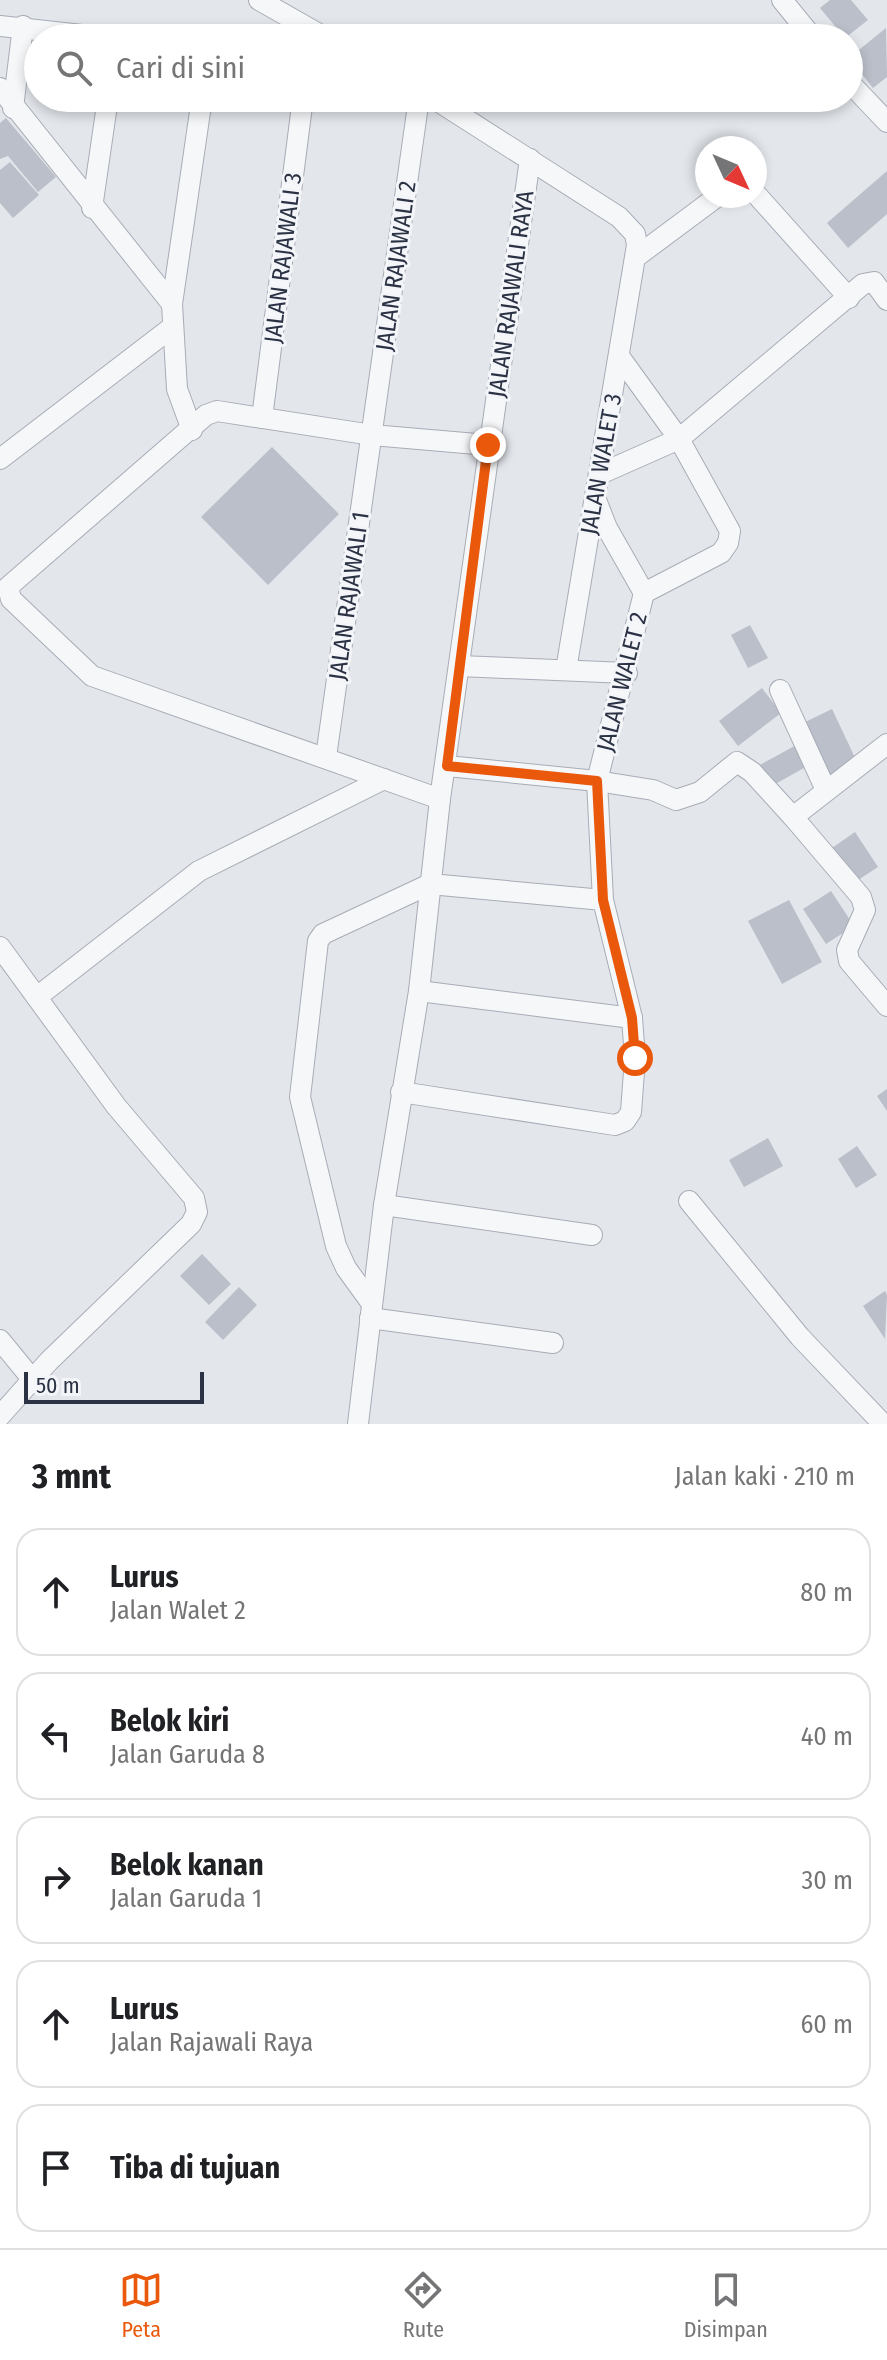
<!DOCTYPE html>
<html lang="id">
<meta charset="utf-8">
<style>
:root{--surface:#fff;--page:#f6f6f6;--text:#202124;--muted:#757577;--line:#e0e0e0;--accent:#ea580c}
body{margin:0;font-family:"Fira Sans Condensed",sans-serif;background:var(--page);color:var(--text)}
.compass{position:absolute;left:695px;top:136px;width:72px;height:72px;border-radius:50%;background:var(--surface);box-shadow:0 4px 12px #0003;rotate:134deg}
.scale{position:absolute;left:24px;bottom:20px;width:180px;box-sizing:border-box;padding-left:8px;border:4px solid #2a3244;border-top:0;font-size:22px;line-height:28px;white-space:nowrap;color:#2a3244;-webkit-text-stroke:6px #f3f5f9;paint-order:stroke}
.stop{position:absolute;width:24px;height:24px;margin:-18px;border:6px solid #ea580c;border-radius:50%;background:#fff}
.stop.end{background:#ea580c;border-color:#fff;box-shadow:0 2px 8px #0008}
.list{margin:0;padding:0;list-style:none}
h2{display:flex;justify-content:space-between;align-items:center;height:104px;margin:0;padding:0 32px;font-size:34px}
h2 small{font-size:26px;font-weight:400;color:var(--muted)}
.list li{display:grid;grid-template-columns:52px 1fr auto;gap:24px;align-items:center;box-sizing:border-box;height:128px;margin:0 16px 16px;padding:0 16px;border:2px solid var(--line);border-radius:24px}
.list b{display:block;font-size:30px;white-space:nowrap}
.list p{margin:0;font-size:26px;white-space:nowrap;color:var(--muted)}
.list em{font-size:26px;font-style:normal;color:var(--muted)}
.icon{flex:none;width:44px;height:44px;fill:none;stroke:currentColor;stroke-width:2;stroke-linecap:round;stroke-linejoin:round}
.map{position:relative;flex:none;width:887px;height:1424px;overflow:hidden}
.search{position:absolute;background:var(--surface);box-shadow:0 4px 12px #0003;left:24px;right:24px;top:24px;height:88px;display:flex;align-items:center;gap:20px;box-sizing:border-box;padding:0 28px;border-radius:44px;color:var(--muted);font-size:30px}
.sheet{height:824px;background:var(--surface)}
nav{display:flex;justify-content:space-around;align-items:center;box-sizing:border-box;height:112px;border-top:2px solid var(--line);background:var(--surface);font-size:22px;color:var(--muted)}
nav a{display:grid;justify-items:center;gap:4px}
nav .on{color:var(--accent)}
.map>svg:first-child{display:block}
.building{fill:#babfc9}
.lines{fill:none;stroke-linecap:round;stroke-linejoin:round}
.street-casing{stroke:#a8acb6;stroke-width:22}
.street{stroke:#f6f7f9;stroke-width:20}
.route{stroke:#ea580c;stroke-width:10}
.labels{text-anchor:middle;stroke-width:6;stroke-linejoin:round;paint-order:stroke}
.street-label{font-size:24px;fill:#2a3244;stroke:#f3f5f9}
</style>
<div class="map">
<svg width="887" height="1424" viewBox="0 0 887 1424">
<rect width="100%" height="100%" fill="#e3e6eb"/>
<g class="building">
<polygon points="830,0 851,0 868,20 845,38 820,8"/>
<polygon points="886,28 887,77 873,88 849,58"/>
<polygon points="6,118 56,177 38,192 8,156 0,159 0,123"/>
<polygon points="10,162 39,195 13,218 0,203 0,170"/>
<polygon points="887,171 887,214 848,248 827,223"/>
<polygon points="272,447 339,514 268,585 201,517"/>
<polygon points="750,625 768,658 748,668 731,635"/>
<polygon points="762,688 781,713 738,746 719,721"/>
<polygon points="832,709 858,764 823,781 797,726"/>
<polygon points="800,743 811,764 770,787 758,766"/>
<polygon points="855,832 878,867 855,882 832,848"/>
<polygon points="831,891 854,926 826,944 803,909"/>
<polygon points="789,900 822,962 782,984 748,921"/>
<polygon points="887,1089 887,1111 877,1096"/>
<polygon points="768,1138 783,1166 744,1187 729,1160"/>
<polygon points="857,1146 877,1175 856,1188 838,1159"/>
<polygon points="202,1254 231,1284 209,1305 180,1276"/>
<polygon points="239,1287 257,1305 223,1340 205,1322"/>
<polygon points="885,1291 887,1295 885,1339 863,1306"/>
</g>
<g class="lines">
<defs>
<g id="street">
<polyline points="259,0 326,38"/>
<polyline points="782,0 813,38"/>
<polyline points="0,26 109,38"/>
<polyline points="849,82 887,122"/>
<polyline points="0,88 172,304"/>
<polyline points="433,98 619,217 635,234 637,245 566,670"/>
<polyline points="13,108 23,26"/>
<polyline points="755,193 849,298"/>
<polyline points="92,208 108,98"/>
<polyline points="636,257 718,196"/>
<polyline points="262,418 303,98"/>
<polyline points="192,430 177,389 172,304 202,98"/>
<polyline points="0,459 171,328"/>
<polyline points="600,474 679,439 863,284 874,282 887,300"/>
<polyline points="596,500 607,528 644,593"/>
<polyline points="459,666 627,673"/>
<polyline points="780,690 826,790"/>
<polyline points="887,744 793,817 861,897 865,910 847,950 849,961 887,1006"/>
<polyline points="326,757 419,98"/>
<polyline points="447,766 597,781 653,790 676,800 700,792 737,762 752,772 793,817"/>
<polyline points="440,799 92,676 11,599 8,587 206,415 217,411 372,435 488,445"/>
<polyline points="0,947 116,1106 194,1198 197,1212 191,1224 49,1361 0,1416"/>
<polyline points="419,991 632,1018"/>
<polyline points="37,997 199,871 384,779"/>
<polyline points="401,1092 615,1125 625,1121 631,1112 635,1058 632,1018 603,900 597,781 644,593 721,553 728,543 730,531 679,439 619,356"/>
<polyline points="689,1201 800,1337 883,1424"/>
<polyline points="384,1205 592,1235"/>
<polyline points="372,1304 346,1268 336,1246 300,1097 318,941 323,934 430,884 603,900"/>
<polyline points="370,1318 553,1343"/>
<polyline points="0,1340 32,1379"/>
<polyline points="358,1424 384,1205 419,991 440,799 530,159"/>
</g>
</defs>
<use href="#street" class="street-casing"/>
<use href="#street" class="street"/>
</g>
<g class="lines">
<polyline class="route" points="488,445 447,766 597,781 603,900 632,1018 635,1058"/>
</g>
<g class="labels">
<g class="street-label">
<text transform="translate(283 258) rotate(-83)" y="8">JALAN RAJAWALI 3</text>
<text transform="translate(396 266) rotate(-82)" y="8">JALAN RAJAWALI 2</text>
<text transform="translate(511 294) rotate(-82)" y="8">JALAN RAJAWALI RAYA</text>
<text transform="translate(601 464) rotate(-80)" y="8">JALAN WALET 3</text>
<text transform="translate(349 596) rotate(-82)" y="8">JALAN RAJAWALI 1</text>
<text transform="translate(622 682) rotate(-76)" y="8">JALAN WALET 2</text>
</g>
</g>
</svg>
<svg class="compass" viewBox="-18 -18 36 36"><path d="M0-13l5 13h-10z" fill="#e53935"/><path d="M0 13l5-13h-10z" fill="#757577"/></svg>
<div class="scale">50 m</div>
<div class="stop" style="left:635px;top:1058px"></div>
<div class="stop end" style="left:488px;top:445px"></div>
<div class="search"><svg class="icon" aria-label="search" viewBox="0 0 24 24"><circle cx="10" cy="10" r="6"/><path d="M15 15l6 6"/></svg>Cari di sini</div>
</div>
<section class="sheet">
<h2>3 mnt<small>Jalan kaki · 210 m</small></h2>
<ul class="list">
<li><svg class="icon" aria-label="ahead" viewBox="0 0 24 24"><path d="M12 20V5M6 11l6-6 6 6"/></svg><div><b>Lurus</b><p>Jalan Walet 2</p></div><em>80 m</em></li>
<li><svg class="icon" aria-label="left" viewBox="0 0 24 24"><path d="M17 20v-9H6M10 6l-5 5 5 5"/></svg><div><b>Belok kiri</b><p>Jalan Garuda 8</p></div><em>40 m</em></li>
<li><svg class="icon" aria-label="right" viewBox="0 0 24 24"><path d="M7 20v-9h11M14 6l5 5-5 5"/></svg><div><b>Belok kanan</b><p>Jalan Garuda 1</p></div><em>30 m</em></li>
<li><svg class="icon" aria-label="ahead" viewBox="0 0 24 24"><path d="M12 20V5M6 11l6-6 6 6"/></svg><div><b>Lurus</b><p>Jalan Rajawali Raya</p></div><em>60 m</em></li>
<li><svg class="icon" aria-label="arrive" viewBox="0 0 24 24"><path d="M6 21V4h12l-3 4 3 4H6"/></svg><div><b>Tiba di tujuan</b></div></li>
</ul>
</section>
<nav>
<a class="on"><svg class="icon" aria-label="map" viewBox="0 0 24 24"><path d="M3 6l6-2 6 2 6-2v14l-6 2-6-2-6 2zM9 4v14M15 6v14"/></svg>Peta</a>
<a><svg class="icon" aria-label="directions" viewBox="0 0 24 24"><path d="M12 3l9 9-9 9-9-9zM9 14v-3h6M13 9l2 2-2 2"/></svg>Rute</a>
<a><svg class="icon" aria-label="saved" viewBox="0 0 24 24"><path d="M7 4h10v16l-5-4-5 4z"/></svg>Disimpan</a>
</nav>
